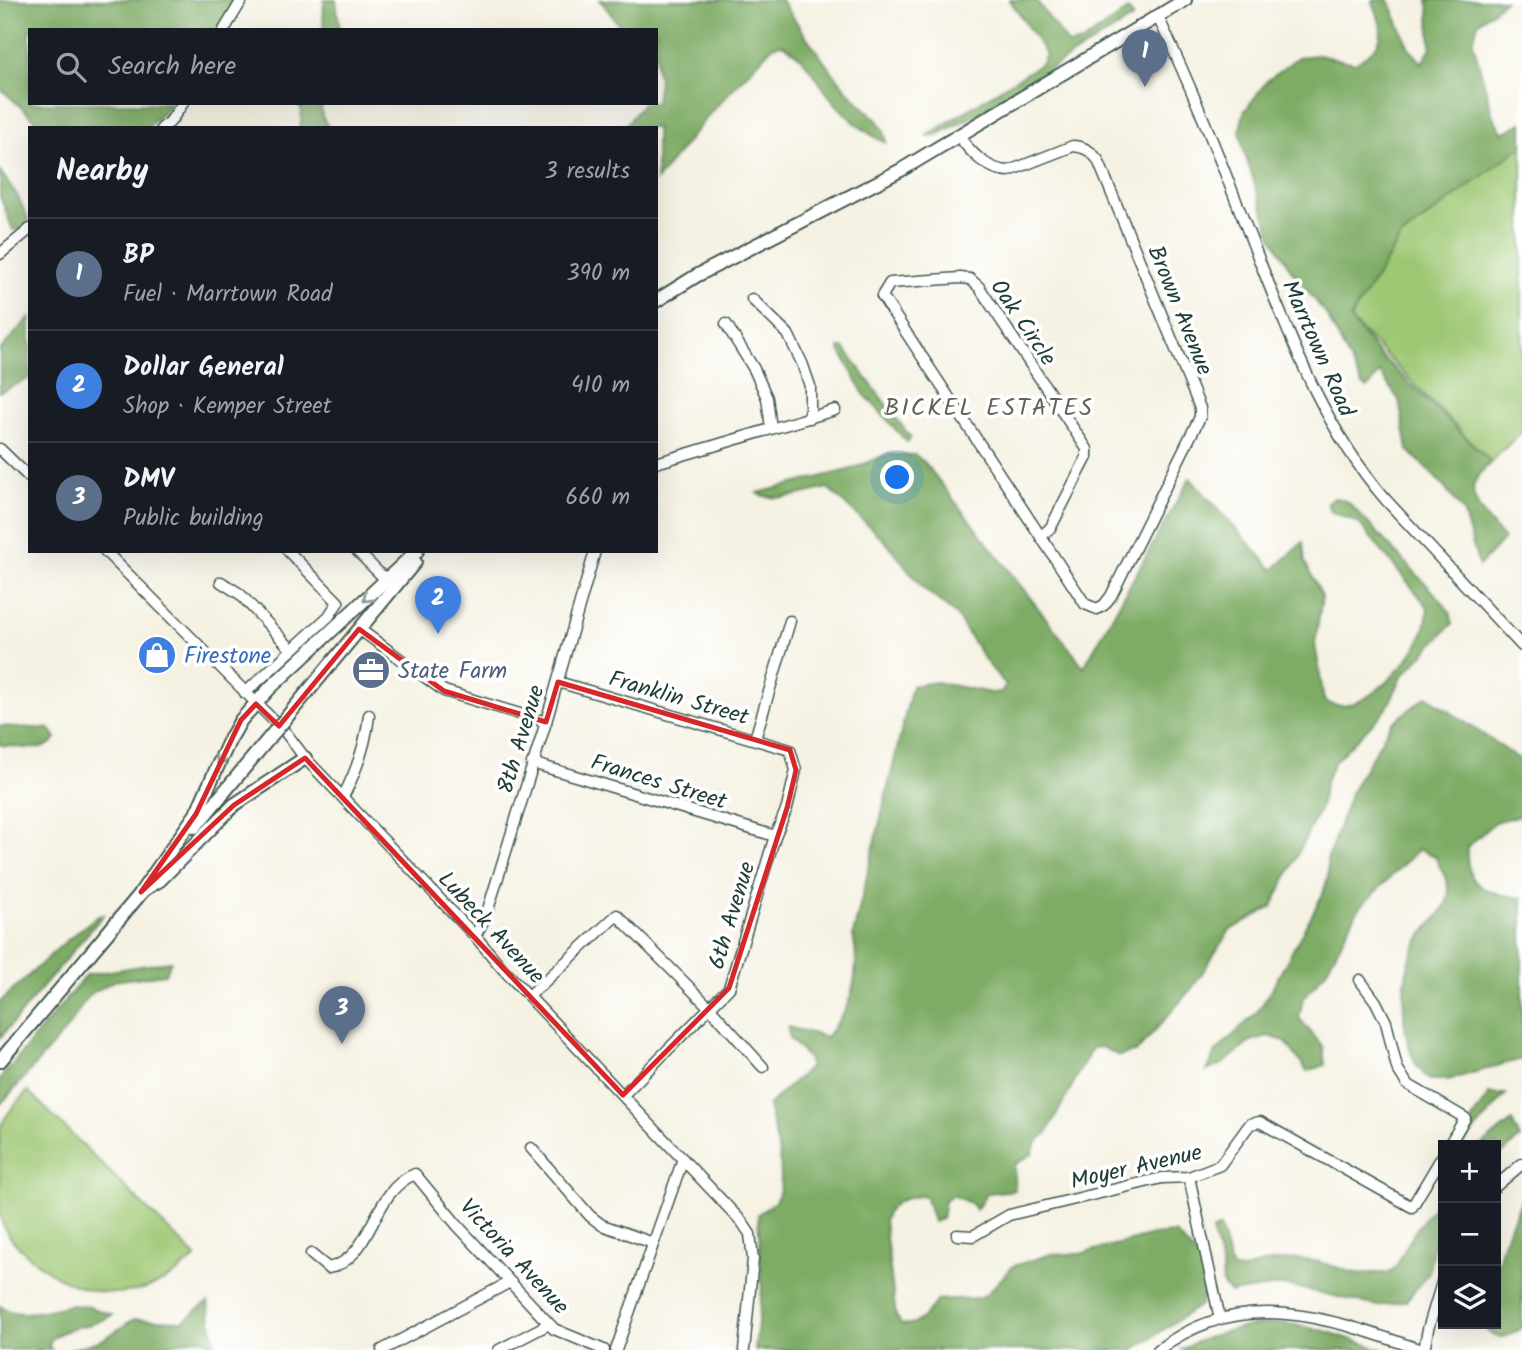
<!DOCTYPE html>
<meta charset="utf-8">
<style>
:root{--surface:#171b24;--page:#242831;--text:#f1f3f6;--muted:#9ea1a6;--line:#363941;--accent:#b45309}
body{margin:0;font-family:Kalam,sans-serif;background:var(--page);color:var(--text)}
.controls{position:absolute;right:21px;bottom:21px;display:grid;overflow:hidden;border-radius:0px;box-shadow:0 7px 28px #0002}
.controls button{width:63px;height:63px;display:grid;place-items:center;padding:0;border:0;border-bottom:2px solid var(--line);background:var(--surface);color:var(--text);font:35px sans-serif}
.you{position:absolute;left:898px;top:478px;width:24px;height:24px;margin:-18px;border:5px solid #fff;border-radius:50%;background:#1a73e8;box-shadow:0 0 0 10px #1a73e833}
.badge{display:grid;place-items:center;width:46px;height:46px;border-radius:50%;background:var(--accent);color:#fff;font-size:23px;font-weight:700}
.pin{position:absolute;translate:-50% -58px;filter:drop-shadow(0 2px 4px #0008)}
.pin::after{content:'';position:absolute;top:37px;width:24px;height:21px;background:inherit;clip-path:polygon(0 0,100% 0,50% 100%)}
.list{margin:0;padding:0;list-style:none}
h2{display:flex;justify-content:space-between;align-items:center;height:91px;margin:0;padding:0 28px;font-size:30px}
h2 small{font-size:23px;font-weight:400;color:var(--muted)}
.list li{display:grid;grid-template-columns:46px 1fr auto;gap:21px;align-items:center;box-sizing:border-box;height:112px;padding:0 28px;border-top:2px solid var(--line)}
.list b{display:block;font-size:26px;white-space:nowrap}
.list p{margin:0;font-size:23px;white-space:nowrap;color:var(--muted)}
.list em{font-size:23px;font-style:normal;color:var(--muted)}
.icon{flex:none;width:38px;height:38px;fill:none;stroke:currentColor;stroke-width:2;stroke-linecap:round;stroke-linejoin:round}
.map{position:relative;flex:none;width:1522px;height:1350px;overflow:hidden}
.search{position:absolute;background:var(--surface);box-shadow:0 7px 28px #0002;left:28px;top:28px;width:630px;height:77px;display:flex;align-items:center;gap:18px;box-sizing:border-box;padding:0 24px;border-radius:0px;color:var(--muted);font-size:26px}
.panel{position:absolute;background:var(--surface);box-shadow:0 7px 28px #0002;left:28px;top:126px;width:630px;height:427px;border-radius:0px}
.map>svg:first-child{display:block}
.green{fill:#9ec773;stroke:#5e8254;stroke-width:2}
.forest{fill:#7eac65;stroke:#4e744c;stroke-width:2}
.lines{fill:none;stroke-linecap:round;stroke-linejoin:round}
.minor-casing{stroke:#3f584e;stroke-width:13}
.major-casing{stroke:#3f584e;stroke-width:16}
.minor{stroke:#fff;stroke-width:10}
.major{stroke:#fff;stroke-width:12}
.major-bridge-casing{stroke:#3f584e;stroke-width:16;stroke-linecap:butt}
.major-bridge{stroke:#fff;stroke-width:12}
.oneway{stroke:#8f9e9a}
.marked{fill:none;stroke:#d62828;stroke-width:5;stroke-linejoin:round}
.labels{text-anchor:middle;stroke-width:7;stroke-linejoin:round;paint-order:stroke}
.street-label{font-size:23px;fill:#1f3d34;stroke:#fff}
.shop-label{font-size:23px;fill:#366cbe;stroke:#fff;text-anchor:start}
.service-label{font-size:23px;fill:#4e5e75;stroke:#fff;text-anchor:start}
.neighbourhood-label{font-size:24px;letter-spacing:2px;fill:#626157;stroke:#fff}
</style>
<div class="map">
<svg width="1522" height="1350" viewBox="0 0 1522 1350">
<rect width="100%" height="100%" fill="#fff"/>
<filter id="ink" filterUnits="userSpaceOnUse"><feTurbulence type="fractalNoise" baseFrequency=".0143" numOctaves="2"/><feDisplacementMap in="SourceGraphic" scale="14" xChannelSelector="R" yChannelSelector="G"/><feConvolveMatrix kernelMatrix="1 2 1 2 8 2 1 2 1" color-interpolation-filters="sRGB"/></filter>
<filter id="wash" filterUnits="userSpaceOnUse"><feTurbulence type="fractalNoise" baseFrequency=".00686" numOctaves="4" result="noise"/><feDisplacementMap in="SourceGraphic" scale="28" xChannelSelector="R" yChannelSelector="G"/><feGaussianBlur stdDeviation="1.57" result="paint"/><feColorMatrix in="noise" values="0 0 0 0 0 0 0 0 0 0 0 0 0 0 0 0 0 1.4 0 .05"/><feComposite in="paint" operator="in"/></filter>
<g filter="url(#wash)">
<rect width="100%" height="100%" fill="#f5f2e3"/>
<g class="green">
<polygon points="1522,146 1522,431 1491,462 1350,319 1401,237"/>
<path d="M 28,1091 L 196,1257 C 145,1306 85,1303 32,1259 C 20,1249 3,1232 0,1216 C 0,1203 0,1187 0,1173 C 0,1160 0,1143 0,1130 C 2,1117 19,1101 28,1091 Z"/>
</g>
<g class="forest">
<polygon points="0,0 234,0 229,15 219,30 30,30 30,103 173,103 147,128 44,128 0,88"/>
<polygon points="324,0 336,0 340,30 323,30"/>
<path d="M 600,0 L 781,0 C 806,36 829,72 860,104 C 872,115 886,125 886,143 C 865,133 844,115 830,97 C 814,76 805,56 782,44 L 773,46 L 712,111 L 656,181 L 656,128 L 624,128 L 643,103 L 656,103 L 659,77 L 656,73 L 656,30 L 623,30 Z"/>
<polygon points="1010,0 1036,0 1069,45 1082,42 1128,10 1134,17 970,118 937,135 926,136 1042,63 1046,54"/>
<path d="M 1372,0 L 1389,0 L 1409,48 L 1422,63 L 1431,47 L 1428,0 L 1505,0 L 1478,23 L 1473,42 L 1493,117 L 1503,133 L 1522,123 L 1522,146 L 1401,237 L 1350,319 L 1378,353 L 1491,462 C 1486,468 1480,473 1476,480 C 1464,499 1493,525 1504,539 L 1479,566 L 1463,511 L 1440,482 L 1408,450 L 1399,400 L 1380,373 L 1368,388 L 1362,384 L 1326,314 L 1291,270 L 1272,237 L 1243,148 L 1240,130 L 1244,112 L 1267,81 L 1298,57 L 1318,55 L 1355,63 C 1387,44 1385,32 1372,0 Z"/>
<polygon points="298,103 321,103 322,116 329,128 300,128 302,111"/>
<polygon points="0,171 17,195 29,220 24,229 13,230 0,196"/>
<polygon points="30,317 30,378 0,392 0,350"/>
<polygon points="839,348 844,348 911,438 907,442 863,393"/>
<path d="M 887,454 L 915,455 L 925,463 L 1084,667 L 1190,478 L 1273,570 L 1303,542 L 1305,562 L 1322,596 L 1315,644 L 1324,700 C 1355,723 1403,669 1418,644 C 1424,634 1428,619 1428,607 L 1359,523 L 1330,511 L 1327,502 C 1335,496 1341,498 1349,503 L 1440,599 L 1451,614 L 1452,624 L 1403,675 L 1386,710 L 1334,762 L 1326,781 L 1320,808 L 1272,907 L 1230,930 L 1193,987 L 1137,1051 L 1119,1056 L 1102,1047 L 1092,1048 L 1047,1133 L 1035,1144 L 1032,1154 L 1014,1165 L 1015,1190 L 987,1193 L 976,1210 L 970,1203 L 952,1195 L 945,1200 L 942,1219 L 933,1222 L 925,1195 C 905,1198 891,1199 884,1221 L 896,1316 L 901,1324 C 919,1327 928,1313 937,1300 L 979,1298 L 987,1294 L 1013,1266 L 1051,1254 L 1080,1254 L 1153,1235 L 1175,1233 L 1207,1267 L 1206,1287 L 1200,1305 L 1133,1350 L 755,1350 L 762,1288 L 758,1214 C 763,1210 773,1205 776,1200 C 789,1178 773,1129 768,1105 L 809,1068 L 809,1059 L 789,1038 L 788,1027 L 826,1037 C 831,1030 839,1022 843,1014 C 856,990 859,961 853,935 L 912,686 L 936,682 L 991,693 L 1001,692 L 1006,685 L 987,663 L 955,614 L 922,587 L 887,543 L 828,488 C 807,492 777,504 757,493 L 852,469 Z"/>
<path d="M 1427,696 L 1522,761 L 1522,815 L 1495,822 L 1467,847 C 1465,889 1487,893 1522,898 L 1522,1059 L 1448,1080 L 1430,1080 C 1425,1075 1419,1070 1416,1064 C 1399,1031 1399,968 1421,937 C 1431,922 1448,911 1449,891 C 1449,881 1439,866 1435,856 L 1419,849 L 1359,908 L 1326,971 L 1303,999 L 1299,1018 L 1323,1047 L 1325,1065 L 1307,1071 L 1285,1041 L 1268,1036 L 1251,1041 L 1223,1064 L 1207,1071 L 1215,1053 L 1256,1013 L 1268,996 L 1323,894 L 1328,876 L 1327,860 L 1351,792 L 1391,724 Z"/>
<path d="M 0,726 L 50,729 L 56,738 C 45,755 18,746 0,745 Z"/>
<polygon points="103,915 0,1038 0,1002 66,941 96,917"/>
<polygon points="171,961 165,974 114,981 89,995 66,1030 0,1105 0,1079 86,975"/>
<polygon points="1489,1094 1506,1094 1462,1145 1455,1145"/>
<polygon points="1512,1121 1520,1138 1496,1159 1496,1145 1482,1145"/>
<polygon points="1443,1194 1443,1225 1434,1242 1429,1272 1406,1301 1378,1306 1285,1285 1230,1293 1223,1285 1222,1266 1212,1231 1220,1227 1232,1269 1243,1270 1263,1263 1295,1259 1316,1261 1355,1273 1387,1273 1395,1268 1413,1234"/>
<path d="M 1522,1199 L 1522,1328 C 1508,1336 1500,1343 1487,1331 L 1487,1324 L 1496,1324 L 1496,1271 L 1503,1243 Z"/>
<polygon points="208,1302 216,1350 204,1339 196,1338 149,1350 69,1350 102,1340 134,1319 183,1321"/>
<path d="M 71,1305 L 90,1307 L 112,1315 C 94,1328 69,1324 51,1339 L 49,1347 L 52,1350 L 0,1350 L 0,1306 C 18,1320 50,1309 71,1305 Z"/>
<path d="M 1284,1323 L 1325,1331 L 1384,1350 L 1180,1350 C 1214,1332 1246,1324 1284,1323 Z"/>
</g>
</g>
<g filter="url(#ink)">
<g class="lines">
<defs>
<g id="minor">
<path d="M 1158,17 C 1198,100 1230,186 1264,272 C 1296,353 1328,433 1386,500 L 1522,646"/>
<polyline points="224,30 242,0"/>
<polyline points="162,128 170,122 183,103"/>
<path d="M 959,136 C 970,152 988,171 1009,171 L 1073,146 C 1085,147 1091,151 1098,160 L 1200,408 L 1200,417 L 1111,596 L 1104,605 L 1097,609 L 1085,604 L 1041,537"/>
<polyline points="0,254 30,229"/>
<polygon points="960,278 970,279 979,287 1087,449 1087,457 1051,527 1041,537 882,296 890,283"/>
<polyline points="752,299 788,334 802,363 810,386 810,418"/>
<polyline points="726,324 754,369 767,398 771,428"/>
<polyline points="0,449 30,478"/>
<polyline points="656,463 835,410"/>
<polyline points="105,551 286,733 305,758 475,936 503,969 742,1222 750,1234 753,1259 744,1350"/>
<polyline points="357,551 386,580"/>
<polyline points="221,582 240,594 292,650"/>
<polyline points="359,629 444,691 546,722"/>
<polyline points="558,682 790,750 796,770 787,808 775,836 729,988 623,1095"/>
<polyline points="245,693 329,616 338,602 288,551"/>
<polyline points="755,739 790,621"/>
<polyline points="532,763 775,836"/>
<path d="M 343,797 C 357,770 366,745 369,715"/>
<polyline points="475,936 486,916 546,722 595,551"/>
<polyline points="1360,980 1376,1002 1386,1022 1397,1068 1407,1084 1465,1118 1449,1145"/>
<polyline points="529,996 617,915 710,1008 763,1067"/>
<polyline points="531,1148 590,1216 602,1225 653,1243"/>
<polyline points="1189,1177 1220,1319"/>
<polyline points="1496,1186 1522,1164"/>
<polyline points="957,1235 973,1236 1009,1215 1038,1208 1162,1178 1189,1177 1220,1165 1250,1124 1260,1122 1412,1207 1443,1155"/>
<path d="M 311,1254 L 328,1268 C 374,1259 370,1192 415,1174 L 457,1225 L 554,1329 L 604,1350"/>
<polyline points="382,1350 510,1282"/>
<polyline points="499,1350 549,1324"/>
<polyline points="616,1350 683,1159"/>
<path d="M 1158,1350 C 1243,1285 1332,1319 1421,1350"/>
<polyline points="1424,1350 1428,1329 1443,1279"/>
</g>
<g id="major">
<polyline points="656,301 696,276 901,170 1185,0"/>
<polyline points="286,718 415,562"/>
<polyline points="195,827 275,731"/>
<polyline points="145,889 160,880 234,805 305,758"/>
<polyline points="141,892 196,814 229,741 241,720 270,688 417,551"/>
<polyline points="0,1061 146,887"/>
</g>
</defs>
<use href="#minor" class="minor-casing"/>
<use href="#major" class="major-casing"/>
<use href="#minor" class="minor"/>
<use href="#major" class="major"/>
<defs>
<polyline id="major-bridge" points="275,731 286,718"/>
</defs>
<use href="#major-bridge" class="major-bridge-casing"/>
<use href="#major-bridge" class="major-bridge"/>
</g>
<defs><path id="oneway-chevron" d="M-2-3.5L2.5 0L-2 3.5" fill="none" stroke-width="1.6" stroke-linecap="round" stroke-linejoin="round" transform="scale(1.75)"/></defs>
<g class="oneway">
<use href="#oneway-chevron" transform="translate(367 598) rotate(136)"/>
<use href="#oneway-chevron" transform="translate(220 761) rotate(114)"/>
</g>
</g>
<path class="marked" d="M 359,629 L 444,691 L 546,722 L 558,682 L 790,750 L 796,770 L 787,808 L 729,988 L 623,1095 L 305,758 L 234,805 L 141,892 L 196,814 L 241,720 L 256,704 L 279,726 Z"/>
<defs>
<symbol id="shop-disc" viewBox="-11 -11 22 22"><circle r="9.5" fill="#3f7fe0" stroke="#fff"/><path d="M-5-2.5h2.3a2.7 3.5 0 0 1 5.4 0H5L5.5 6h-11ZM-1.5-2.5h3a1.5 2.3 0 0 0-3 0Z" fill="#fff"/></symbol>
<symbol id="office-disc" viewBox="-11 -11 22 22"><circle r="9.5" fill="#5c6f8a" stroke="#fff"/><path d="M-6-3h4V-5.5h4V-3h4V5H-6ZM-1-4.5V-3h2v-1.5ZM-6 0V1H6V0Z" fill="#fff"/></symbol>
</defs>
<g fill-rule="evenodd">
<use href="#shop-disc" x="135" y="633" width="44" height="44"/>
<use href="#office-disc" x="349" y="648" width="44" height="44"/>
</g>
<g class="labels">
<g class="street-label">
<text transform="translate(1181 310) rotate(68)" y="8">Brown Avenue</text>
<text transform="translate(1024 322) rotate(56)" y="8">Oak Circle</text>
<text transform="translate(1319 348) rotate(66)" y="8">Marrtown Road</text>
<text transform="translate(679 697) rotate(16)" y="8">Franklin Street</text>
<text transform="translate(520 739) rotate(-73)" y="8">8th Avenue</text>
<text transform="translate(659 781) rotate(17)" y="8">Frances Street</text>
<text transform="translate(731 915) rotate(-73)" y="8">6th Avenue</text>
<text transform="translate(492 927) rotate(47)" y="8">Lubeck Avenue</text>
<text transform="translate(1136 1166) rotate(-13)" y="8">Moyer Avenue</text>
<text transform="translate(515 1256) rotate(47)" y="8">Victoria Avenue</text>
</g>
<g class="shop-label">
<text x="184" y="663">Firestone</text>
</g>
<g class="service-label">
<text x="398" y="678">State Farm</text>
</g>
<g class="neighbourhood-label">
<text x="989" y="415">BICKEL ESTATES</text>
</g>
</g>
</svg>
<div class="controls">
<button>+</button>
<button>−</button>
<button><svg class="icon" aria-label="layers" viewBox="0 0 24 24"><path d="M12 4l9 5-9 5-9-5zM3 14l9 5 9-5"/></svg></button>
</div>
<div class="you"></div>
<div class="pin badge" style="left:1145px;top:87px;background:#5c6f8a">1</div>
<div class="pin badge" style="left:438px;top:634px;background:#3f7fe0">2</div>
<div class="pin badge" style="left:342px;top:1044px;background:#5c6f8a">3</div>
<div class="search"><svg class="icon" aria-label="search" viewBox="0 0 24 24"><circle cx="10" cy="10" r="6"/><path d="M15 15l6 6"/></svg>Search here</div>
<section class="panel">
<h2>Nearby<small>3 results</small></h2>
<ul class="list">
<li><span class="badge" style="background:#5c6f8a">1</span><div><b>BP</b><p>Fuel · Marrtown Road</p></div><em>390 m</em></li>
<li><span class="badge" style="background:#3f7fe0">2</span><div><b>Dollar General</b><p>Shop · Kemper Street</p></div><em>410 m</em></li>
<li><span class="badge" style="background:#5c6f8a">3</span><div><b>DMV</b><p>Public building</p></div><em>660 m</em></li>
</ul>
</section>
</div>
